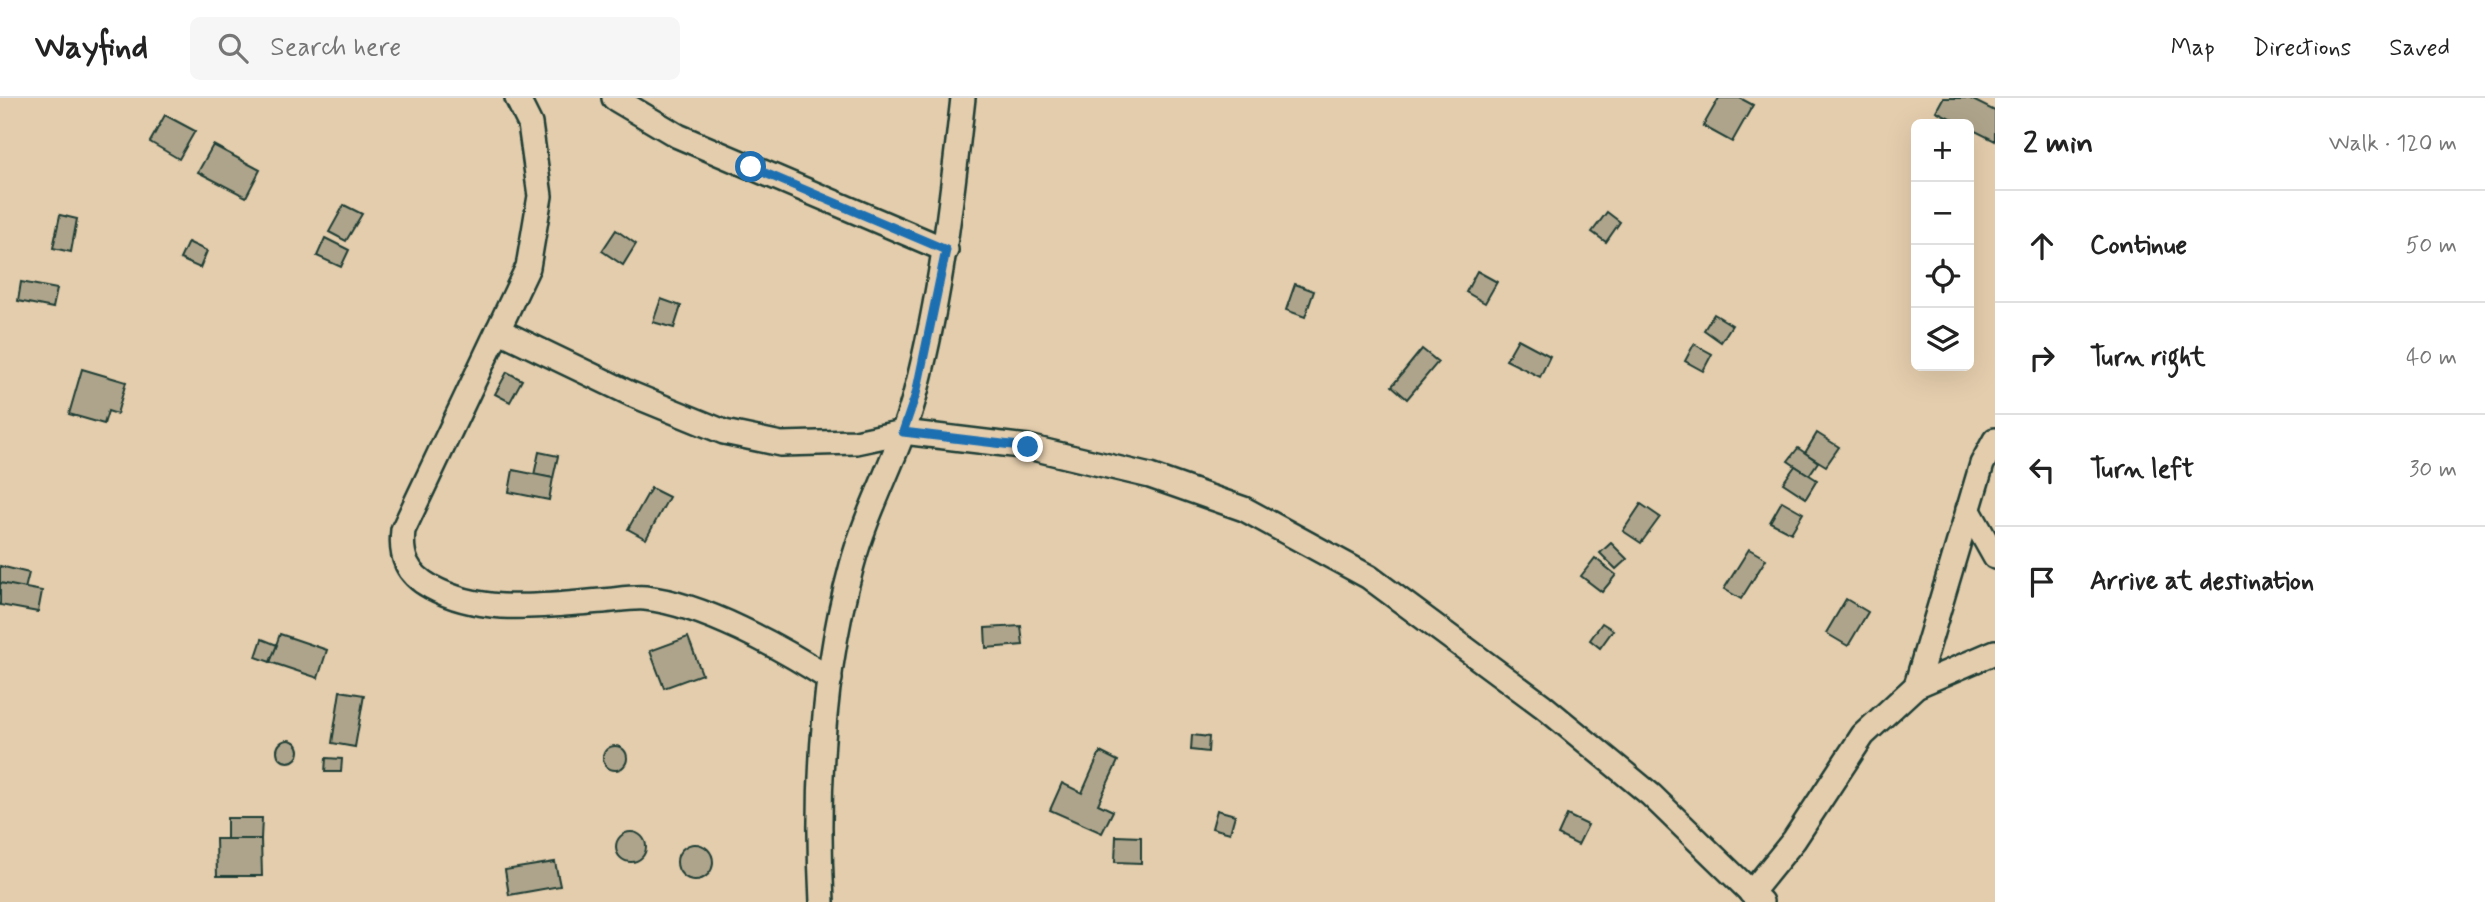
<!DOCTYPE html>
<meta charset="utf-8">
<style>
:root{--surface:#fff;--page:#f6f6f6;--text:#222;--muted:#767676;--line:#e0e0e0}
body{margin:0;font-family:Mynerve,sans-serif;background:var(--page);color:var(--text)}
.controls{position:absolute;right:21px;top:21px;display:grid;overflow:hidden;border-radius:10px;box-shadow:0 7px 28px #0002}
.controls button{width:63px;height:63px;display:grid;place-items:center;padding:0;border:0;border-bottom:2px solid var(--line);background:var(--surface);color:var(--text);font:35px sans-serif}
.stop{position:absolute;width:21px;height:21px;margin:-16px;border:5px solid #1f6fb2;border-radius:50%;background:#fff}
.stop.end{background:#1f6fb2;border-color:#fff;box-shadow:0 2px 7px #0008}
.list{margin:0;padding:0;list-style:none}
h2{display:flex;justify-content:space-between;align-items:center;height:91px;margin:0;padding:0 28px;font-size:30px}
h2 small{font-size:23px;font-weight:400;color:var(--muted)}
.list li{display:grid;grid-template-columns:46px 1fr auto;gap:21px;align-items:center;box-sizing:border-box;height:112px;padding:0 28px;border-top:2px solid var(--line)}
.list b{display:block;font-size:26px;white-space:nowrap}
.list em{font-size:23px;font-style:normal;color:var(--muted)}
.icon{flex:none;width:38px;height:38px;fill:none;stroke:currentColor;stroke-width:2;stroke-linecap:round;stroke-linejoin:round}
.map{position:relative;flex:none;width:1995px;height:804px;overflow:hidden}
header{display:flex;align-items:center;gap:42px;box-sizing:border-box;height:98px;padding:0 35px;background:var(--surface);border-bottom:2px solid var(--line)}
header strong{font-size:33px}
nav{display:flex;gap:38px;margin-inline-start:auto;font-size:24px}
.search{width:490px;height:63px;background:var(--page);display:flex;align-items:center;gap:18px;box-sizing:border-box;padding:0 24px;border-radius:10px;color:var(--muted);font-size:26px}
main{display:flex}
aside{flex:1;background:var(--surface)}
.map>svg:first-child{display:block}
.building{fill:#aea48b;stroke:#1f3d34;stroke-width:2}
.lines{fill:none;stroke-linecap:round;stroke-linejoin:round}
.street-casing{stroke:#1f3d34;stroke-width:28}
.street{stroke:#e4cdad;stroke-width:23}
.route{stroke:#1f6fb2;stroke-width:9}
</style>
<header>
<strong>Wayfind</strong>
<div class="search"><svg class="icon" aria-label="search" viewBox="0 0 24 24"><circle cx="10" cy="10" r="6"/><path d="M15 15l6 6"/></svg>Search here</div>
<nav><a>Map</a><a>Directions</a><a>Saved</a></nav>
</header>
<main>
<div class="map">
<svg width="1995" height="804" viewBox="0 0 1995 804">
<rect width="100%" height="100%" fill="#e4cdad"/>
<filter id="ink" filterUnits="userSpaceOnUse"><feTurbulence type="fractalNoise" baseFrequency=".0143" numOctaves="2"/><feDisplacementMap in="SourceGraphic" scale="14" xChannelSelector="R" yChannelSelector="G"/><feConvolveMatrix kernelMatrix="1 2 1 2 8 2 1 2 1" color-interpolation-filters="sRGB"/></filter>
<g filter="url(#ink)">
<g class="building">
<polygon points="1719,0 1740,0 1753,7 1732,44 1703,28"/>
<polygon points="1943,0 1969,0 1995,13 1995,43 1969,30 1969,26 1962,26 1936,13"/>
<polygon points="165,17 195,33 179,61 150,44"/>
<polygon points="213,47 260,72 246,99 198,74"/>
<polygon points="344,107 362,116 346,143 329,134"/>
<polygon points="1607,114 1620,124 1606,144 1592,134"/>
<polygon points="60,117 77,121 71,154 53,150"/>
<polygon points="616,132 636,146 623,167 602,153"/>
<polygon points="325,140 349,152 341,169 317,158"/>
<polygon points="188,144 207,153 200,170 180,161"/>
<polygon points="1477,173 1497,184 1485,205 1466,194"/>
<polygon points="21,184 57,191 53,210 18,203"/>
<polygon points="1295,186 1314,193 1305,219 1286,212"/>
<polygon points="661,201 681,208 674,230 653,224"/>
<polygon points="1714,216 1732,227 1721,244 1704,232"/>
<polygon points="1518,241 1550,258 1540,279 1506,262"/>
<polygon points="1694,246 1712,256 1703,273 1685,263"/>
<polygon points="1422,251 1438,264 1407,301 1392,288"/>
<polygon points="82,271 126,284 117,316 108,313 104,326 69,316"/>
<polygon points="507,274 522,282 510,304 495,296"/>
<polygon points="1817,335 1839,349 1826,368 1805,355"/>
<polygon points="1798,350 1818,364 1809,377 1788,363"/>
<polygon points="539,354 558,358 553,380 534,377"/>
<polygon points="1795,368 1817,382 1806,400 1783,385"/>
<polygon points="513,372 553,380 549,402 509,394"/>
<polygon points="651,390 669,399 646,441 628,431"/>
<polygon points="1782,403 1803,415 1791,435 1770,424"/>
<polygon points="1641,406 1660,419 1641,445 1623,433"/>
<polygon points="1611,445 1627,461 1616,471 1600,455"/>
<polygon points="1749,451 1766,461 1741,501 1724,491"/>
<polygon points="1595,460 1616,477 1602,494 1581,478"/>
<polygon points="0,468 29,475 25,491 0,485"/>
<polygon points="0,485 42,493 38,514 0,507"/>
<polygon points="1846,501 1868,514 1848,548 1826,535"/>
<polygon points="1602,525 1613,532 1600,550 1590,542"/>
<polygon points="1021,528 1023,547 986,550 985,530"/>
<polygon points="280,536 327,552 318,580 270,564"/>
<polygon points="688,539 702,576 664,590 650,553"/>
<polygon points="262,541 277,547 270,564 256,559"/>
<polygon points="340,593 364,597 355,649 332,645"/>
<polygon points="1192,637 1209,639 1208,654 1191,652"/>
<circle cx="288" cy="653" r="11"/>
<circle cx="615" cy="660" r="12"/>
<polygon points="1100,654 1118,663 1098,706 1113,713 1102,735 1050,712 1062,685 1082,695"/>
<polygon points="326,660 342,661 341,674 325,674"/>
<polygon points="1217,712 1235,717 1230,735 1212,730"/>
<polygon points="1567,717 1588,727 1578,747 1558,737"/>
<polygon points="227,720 262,720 261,741 227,741"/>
<circle cx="631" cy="749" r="15"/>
<polygon points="1116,738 1141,739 1141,765 1115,764"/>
<polygon points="216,741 261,741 262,778 217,778"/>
<circle cx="695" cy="764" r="18"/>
<polygon points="555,764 560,788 509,797 505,772"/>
</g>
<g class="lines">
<defs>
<g id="street">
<path d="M 517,0 L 530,26 L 540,98 L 528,169 L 403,432 C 400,459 407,476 431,489 C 484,518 544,507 603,503 C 616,502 632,499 645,500 C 703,506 782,550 830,581"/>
<polyline points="614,0 678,38 946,152"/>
<polyline points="498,232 631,296 724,334 781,346 856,344 903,334 1028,349 1150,378 1244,411 1369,479 1543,608 1651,697 1761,804"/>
<polyline points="1968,411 1995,459"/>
<polyline points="1916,588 1982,366 1995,342"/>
<polyline points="1751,795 1794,742 1863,637 1916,588 1995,554"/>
<path d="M 822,804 C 816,692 822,576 852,467 C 868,407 901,353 916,293 C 941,197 952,99 963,0"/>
</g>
</defs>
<use href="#street" class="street-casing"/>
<use href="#street" class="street"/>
</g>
</g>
<g class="lines" filter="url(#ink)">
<polyline class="route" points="751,69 946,152 916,296 903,334 1028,349"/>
</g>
</svg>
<div class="controls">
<button>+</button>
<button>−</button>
<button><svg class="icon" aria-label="locate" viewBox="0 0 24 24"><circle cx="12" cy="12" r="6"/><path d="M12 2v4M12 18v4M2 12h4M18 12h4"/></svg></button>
<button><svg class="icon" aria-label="layers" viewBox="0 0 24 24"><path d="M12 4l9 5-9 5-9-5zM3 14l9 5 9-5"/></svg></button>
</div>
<div class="stop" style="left:751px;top:69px"></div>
<div class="stop end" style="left:1028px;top:349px"></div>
</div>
<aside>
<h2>2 min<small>Walk · 120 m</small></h2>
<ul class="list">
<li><svg class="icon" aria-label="ahead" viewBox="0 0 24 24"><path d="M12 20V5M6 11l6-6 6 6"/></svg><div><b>Continue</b></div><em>50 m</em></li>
<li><svg class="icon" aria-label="right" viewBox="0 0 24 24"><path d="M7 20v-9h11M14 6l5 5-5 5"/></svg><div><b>Turn right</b></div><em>40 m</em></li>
<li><svg class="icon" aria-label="left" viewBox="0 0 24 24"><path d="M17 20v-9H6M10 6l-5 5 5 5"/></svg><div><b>Turn left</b></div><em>30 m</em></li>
<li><svg class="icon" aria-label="arrive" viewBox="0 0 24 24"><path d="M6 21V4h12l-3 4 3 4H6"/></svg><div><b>Arrive at destination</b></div></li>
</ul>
</aside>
</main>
